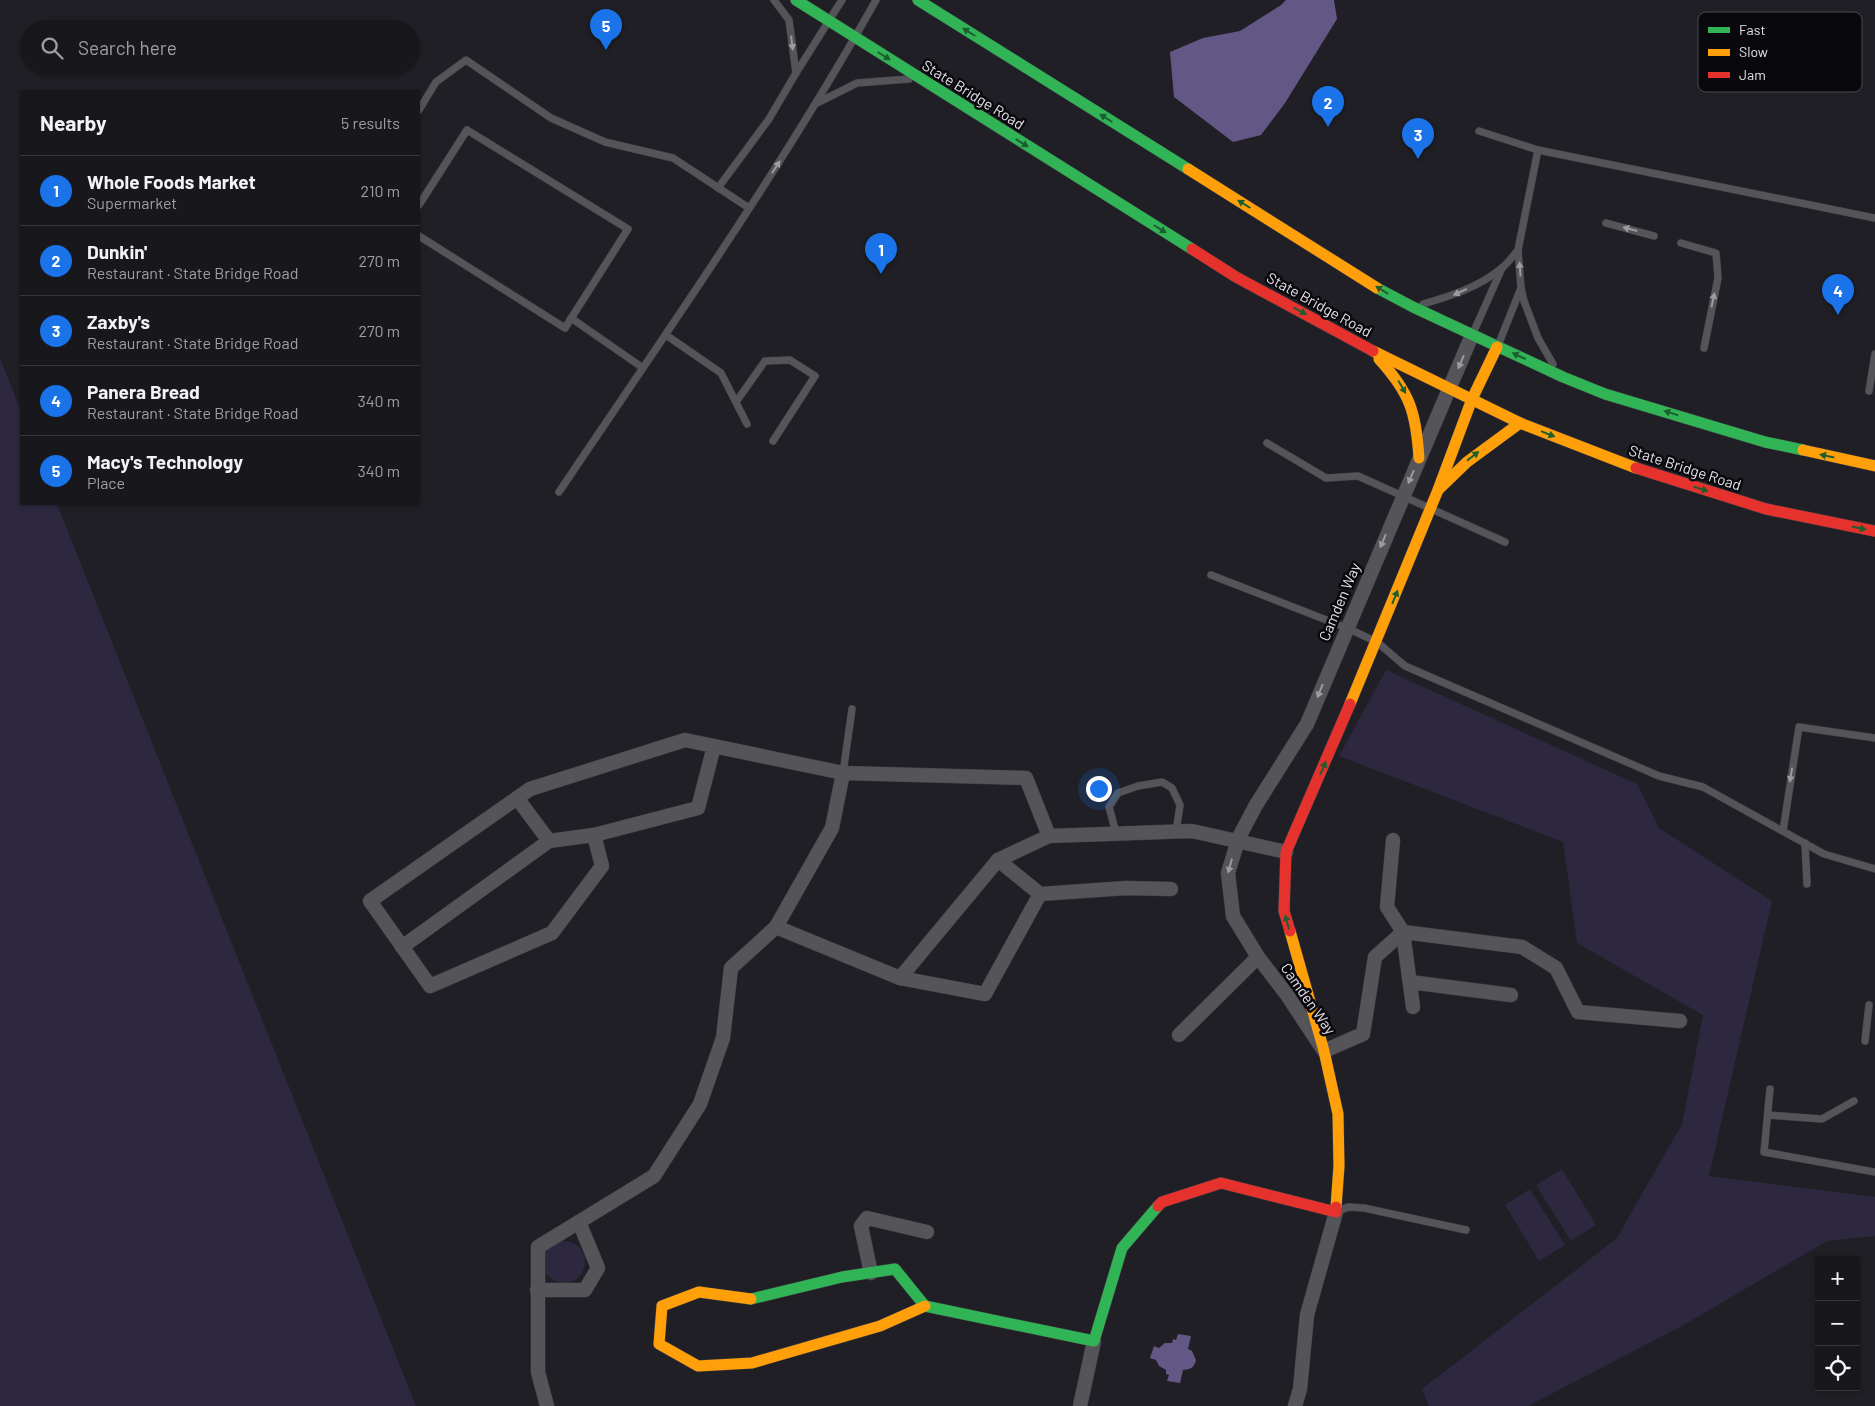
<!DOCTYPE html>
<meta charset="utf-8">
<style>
:root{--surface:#18171c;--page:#212025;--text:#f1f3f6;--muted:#9f9fa3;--line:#36363b;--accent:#1a73e8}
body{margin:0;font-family:Barlow,sans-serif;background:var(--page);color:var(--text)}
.controls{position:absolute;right:15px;bottom:15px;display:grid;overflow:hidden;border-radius:0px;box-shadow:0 1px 4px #0004}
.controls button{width:45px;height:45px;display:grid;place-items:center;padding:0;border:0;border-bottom:1px solid var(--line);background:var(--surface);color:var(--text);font:25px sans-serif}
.you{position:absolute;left:1098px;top:788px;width:18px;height:18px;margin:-12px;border:4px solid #fff;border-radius:50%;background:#1a73e8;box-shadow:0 0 0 8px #1a73e833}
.badge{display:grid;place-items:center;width:32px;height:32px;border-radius:50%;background:var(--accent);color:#fff;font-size:16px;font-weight:700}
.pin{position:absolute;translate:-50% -41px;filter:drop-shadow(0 1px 2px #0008)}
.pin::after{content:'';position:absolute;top:26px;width:18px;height:15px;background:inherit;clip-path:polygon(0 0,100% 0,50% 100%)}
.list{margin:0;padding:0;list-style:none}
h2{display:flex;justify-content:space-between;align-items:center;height:65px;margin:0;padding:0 20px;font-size:21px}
h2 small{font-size:16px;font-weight:400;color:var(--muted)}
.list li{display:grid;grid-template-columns:32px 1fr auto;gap:15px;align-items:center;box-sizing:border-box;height:70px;padding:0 20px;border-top:1px solid var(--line)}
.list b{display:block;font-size:19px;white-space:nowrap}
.list p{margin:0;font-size:16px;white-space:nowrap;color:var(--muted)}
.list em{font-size:16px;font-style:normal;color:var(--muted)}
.icon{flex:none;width:28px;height:28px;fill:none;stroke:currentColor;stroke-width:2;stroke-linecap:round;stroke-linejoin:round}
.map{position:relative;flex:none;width:1875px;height:1406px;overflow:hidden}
.search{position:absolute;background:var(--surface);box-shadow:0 1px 4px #0004;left:20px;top:20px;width:400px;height:55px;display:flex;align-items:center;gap:12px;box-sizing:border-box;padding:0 18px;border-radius:28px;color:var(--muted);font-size:19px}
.panel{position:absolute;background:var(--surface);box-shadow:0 1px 4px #0004;left:20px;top:90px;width:400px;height:415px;border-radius:0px}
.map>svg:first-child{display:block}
.green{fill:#2d273f}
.water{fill:#635786}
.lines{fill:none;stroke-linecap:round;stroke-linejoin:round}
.lane-casing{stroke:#3e3c42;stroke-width:8}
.street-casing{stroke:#3e3c42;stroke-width:15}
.fast-casing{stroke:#3e3c42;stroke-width:12}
.slow-casing{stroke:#3e3c42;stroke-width:12}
.jam-casing{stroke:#3e3c42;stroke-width:12}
.lane{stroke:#555458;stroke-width:7}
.street{stroke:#555458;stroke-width:14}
.fast{stroke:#30b455;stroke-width:11}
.slow{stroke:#ff9f0a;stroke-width:11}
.jam{stroke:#e5322d;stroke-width:11}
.oneway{fill:#1c5e30}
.oneway2{fill:#9c9ba0}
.labels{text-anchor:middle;stroke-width:5;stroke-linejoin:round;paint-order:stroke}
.street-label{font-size:15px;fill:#e4e2e9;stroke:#09080c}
.key{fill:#09080c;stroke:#4b494e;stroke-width:1}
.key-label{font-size:14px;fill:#e4e2e9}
</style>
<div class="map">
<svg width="1875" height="1406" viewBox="0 0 1875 1406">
<rect width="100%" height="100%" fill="#201f25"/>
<g class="green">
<polygon points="0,358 21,412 21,504 57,504 416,1406 0,1406"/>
<polygon points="1386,670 1637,784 1659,828 1772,901 1709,1176 1875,1197 1875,1236 1827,1241 1682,1326 1528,1406 1429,1406 1422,1389 1616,1239 1682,1124 1703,1015 1577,943 1563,842 1339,756"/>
<polygon points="1562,1169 1596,1225 1571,1241 1536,1185"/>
<polygon points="1530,1189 1565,1245 1539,1261 1505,1205"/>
<circle cx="564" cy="1262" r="21"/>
</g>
<g class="water">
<polygon points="1286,0 1334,0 1337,19 1285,103 1261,135 1233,142 1174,97 1170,52 1203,38 1240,31 1281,5"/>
<path d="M 1178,1334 L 1191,1336 L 1188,1349 L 1192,1351 L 1196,1360 C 1194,1368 1191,1369 1183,1370 L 1180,1383 L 1167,1381 L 1169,1375 L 1166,1374 L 1166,1370 L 1159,1366 L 1156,1360 L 1150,1358 L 1154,1346 L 1159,1348 L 1165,1343 L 1172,1343 L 1173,1339 L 1176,1340 Z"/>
</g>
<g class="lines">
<defs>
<g id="lane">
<polyline points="796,73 842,0"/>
<polyline points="817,103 857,83 909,79"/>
<polyline points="419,110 436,82 466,60 551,118 605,142 673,158 749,208"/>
<polyline points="1479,131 1538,150 1875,218"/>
<polyline points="1538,150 1518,250 1521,288 1524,301 1538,338 1553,364"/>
<polyline points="718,188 769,119 796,73 789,20 774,0"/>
<polyline points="419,205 467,130 628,229 565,328 419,236"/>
<polyline points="1606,223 1654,236"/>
<polyline points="1681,243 1716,253 1718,278 1704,348"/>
<path d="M 1423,304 C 1451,296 1479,287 1502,268 C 1508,263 1513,256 1518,250"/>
<polyline points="571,318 643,368"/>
<polyline points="1474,331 1502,268"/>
<polyline points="666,335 721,373 747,424"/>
<polyline points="1499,343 1521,288"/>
<polyline points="1869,391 1875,354"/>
<polyline points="736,402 765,361 790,360 815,376 773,441"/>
<polyline points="1267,443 1326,478 1358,476 1505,542"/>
<path d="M 559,492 C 668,330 781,170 876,0"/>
<polyline points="1211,575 1347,628 1377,642 1405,666 1659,776 1703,787 1824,854 1875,869"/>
<polyline points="843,773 852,709"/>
<polyline points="1783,831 1799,727 1875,738"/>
<polyline points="1116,833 1109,807 1118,793 1138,786 1162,782 1172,788 1180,805 1176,832"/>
<polyline points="1805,843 1807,884"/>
<polyline points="1865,1041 1869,1005"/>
<polyline points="1770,1089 1764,1152 1875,1172"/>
<polyline points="1768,1115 1822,1119 1854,1101"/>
<polyline points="1339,1211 1348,1207 1364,1208 1466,1230"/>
</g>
<g id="street">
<polyline points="1472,335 1307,724 1256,805 1239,837 1228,873 1233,916 1258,957 1287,995 1324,1051 1363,1034 1375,957 1403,932 1522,947 1556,968 1578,1012 1680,1021"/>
<polyline points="714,746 698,808 594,835 602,866 552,933 430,986 370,901 530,789 685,740 843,773 1026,778 1049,836 1192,831 1286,852"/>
<polyline points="843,773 832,828 776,927 900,978 998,860 1049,836"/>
<polyline points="517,798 549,841 594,835"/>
<polyline points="1393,840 1387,907 1403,932 1413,1007"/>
<polyline points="1040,894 1126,888 1171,889"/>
<polyline points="402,947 549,841"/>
<polyline points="900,978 985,994 1040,894 998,860"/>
<polyline points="1410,982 1511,995"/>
<polyline points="1179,1035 1258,957"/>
<polyline points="871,1273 861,1226 867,1218 927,1232"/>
<polyline points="537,1290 585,1290 598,1268 579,1222"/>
<polyline points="547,1406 538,1372 538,1247 654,1176 700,1104 723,1038 731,968 776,927"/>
<polyline points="1080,1406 1094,1341"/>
<polyline points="1295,1406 1300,1389 1307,1315 1336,1212"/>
</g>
<g id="fast">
<polyline points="796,0 1192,249"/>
<polyline points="918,0 1188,169"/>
<polyline points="1377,288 1413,307 1563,377 1605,394 1765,442 1803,450"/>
<polyline points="751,1299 842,1277 895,1269 925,1306 1094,1341 1122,1248 1158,1206"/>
</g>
<g id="slow">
<polyline points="1188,169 1377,288"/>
<polyline points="1373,351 1520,423 1636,468"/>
<path d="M 1379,359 C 1410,393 1416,412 1419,458"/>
<polyline points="1803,450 1875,466"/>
<polyline points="1438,490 1467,462 1520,423"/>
<polyline points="1350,704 1438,490 1472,399 1497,347"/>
<polyline points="1290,931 1324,1051 1338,1114 1339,1166 1336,1207"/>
<polyline points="751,1299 699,1292 662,1306 659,1344 698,1366 752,1363 880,1326 925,1306"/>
</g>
<g id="jam">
<polyline points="1192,249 1236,277 1373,351"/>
<polyline points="1636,468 1766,509 1875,531"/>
<polyline points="1290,931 1284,911 1286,852 1350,704"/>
<polyline points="1158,1206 1162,1202 1221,1183 1336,1212 1336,1207"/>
</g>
</defs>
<use href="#lane" class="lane-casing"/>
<use href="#street" class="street-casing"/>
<use href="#fast" class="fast-casing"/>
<use href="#slow" class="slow-casing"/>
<use href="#jam" class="jam-casing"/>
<use href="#lane" class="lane"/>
<use href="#street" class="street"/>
<use href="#fast" class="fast"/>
<use href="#slow" class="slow"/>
<use href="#jam" class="jam"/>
</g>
<defs><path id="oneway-solid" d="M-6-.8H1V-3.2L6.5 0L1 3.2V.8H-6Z" transform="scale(1.25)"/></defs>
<g class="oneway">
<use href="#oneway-solid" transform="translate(969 32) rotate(-148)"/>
<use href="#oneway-solid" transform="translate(884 56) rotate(32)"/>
<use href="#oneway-solid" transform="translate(1106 118) rotate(-148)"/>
<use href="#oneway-solid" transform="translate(1022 143) rotate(32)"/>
<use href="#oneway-solid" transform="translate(1244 204) rotate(-148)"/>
<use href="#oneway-solid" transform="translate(1160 229) rotate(32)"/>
<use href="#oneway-solid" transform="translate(1382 290) rotate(-148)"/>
<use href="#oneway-solid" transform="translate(1300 311) rotate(29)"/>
<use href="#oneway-solid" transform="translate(1519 356) rotate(-155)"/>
<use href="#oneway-solid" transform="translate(1402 387) rotate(60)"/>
<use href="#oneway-solid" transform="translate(1671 413) rotate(-163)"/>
<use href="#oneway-solid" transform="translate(1548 434) rotate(22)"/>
<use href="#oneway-solid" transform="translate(1473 456) rotate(-38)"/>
<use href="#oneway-solid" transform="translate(1827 456) rotate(-168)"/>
<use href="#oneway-solid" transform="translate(1701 489) rotate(17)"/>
<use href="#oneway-solid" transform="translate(1859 528) rotate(12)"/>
<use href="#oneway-solid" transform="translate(1395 597) rotate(-68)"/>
<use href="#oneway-solid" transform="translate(1323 768) rotate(-67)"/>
<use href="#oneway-solid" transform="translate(1287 922) rotate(-105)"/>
</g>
<g class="oneway2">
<use href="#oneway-solid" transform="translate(792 43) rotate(83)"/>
<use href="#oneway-solid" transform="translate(776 167) rotate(-57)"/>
<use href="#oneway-solid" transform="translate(1630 229) rotate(-165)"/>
<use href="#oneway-solid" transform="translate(1520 269) rotate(-94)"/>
<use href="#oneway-solid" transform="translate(1460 292) rotate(155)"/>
<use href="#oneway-solid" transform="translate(1713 300) rotate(-78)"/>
<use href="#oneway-solid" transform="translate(1461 362) rotate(113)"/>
<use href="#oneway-solid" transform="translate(1411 477) rotate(113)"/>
<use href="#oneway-solid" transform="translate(1383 541) rotate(113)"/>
<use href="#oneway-solid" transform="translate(1320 691) rotate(112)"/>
<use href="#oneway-solid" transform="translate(1791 775) rotate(99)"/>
<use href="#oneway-solid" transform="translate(1230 866) rotate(105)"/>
</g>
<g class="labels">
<g class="street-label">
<text transform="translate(973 95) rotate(32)" y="5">State Bridge Road</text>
<text transform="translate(1319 305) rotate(29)" y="5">State Bridge Road</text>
<text transform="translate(1685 468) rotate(18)" y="5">State Bridge Road</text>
<text transform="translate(1340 602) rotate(-67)" y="5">Camden Way</text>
<text transform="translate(1308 999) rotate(55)" y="5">Camden Way</text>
</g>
</g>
<rect x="1698" y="12" width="164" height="80" rx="8" class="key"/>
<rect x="1708" y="27" width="22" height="6" fill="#30b455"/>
<rect x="1708" y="49" width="22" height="7" fill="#ff9f0a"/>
<rect x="1708" y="72" width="22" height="6" fill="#e5322d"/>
<g class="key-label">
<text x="1739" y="35">Fast</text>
<text x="1739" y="57">Slow</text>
<text x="1739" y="80">Jam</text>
</g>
</svg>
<div class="controls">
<button>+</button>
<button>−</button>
<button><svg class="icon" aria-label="locate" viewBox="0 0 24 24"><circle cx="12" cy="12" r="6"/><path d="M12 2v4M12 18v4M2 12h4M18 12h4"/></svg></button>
</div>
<div class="you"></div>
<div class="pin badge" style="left:881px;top:274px">1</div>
<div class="pin badge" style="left:1328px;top:127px">2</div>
<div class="pin badge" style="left:1418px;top:159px">3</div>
<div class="pin badge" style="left:1838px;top:315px">4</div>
<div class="pin badge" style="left:606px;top:50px">5</div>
<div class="search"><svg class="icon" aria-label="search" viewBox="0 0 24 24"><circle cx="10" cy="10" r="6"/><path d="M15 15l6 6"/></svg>Search here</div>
<section class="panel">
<h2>Nearby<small>5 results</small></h2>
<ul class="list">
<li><span class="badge">1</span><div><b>Whole Foods Market</b><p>Supermarket</p></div><em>210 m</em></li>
<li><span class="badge">2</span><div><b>Dunkin'</b><p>Restaurant · State Bridge Road</p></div><em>270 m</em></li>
<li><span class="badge">3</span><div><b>Zaxby's</b><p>Restaurant · State Bridge Road</p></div><em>270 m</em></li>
<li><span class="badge">4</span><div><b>Panera Bread</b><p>Restaurant · State Bridge Road</p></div><em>340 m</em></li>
<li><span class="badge">5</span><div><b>Macy's Technology</b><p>Place</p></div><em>340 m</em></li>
</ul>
</section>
</div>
